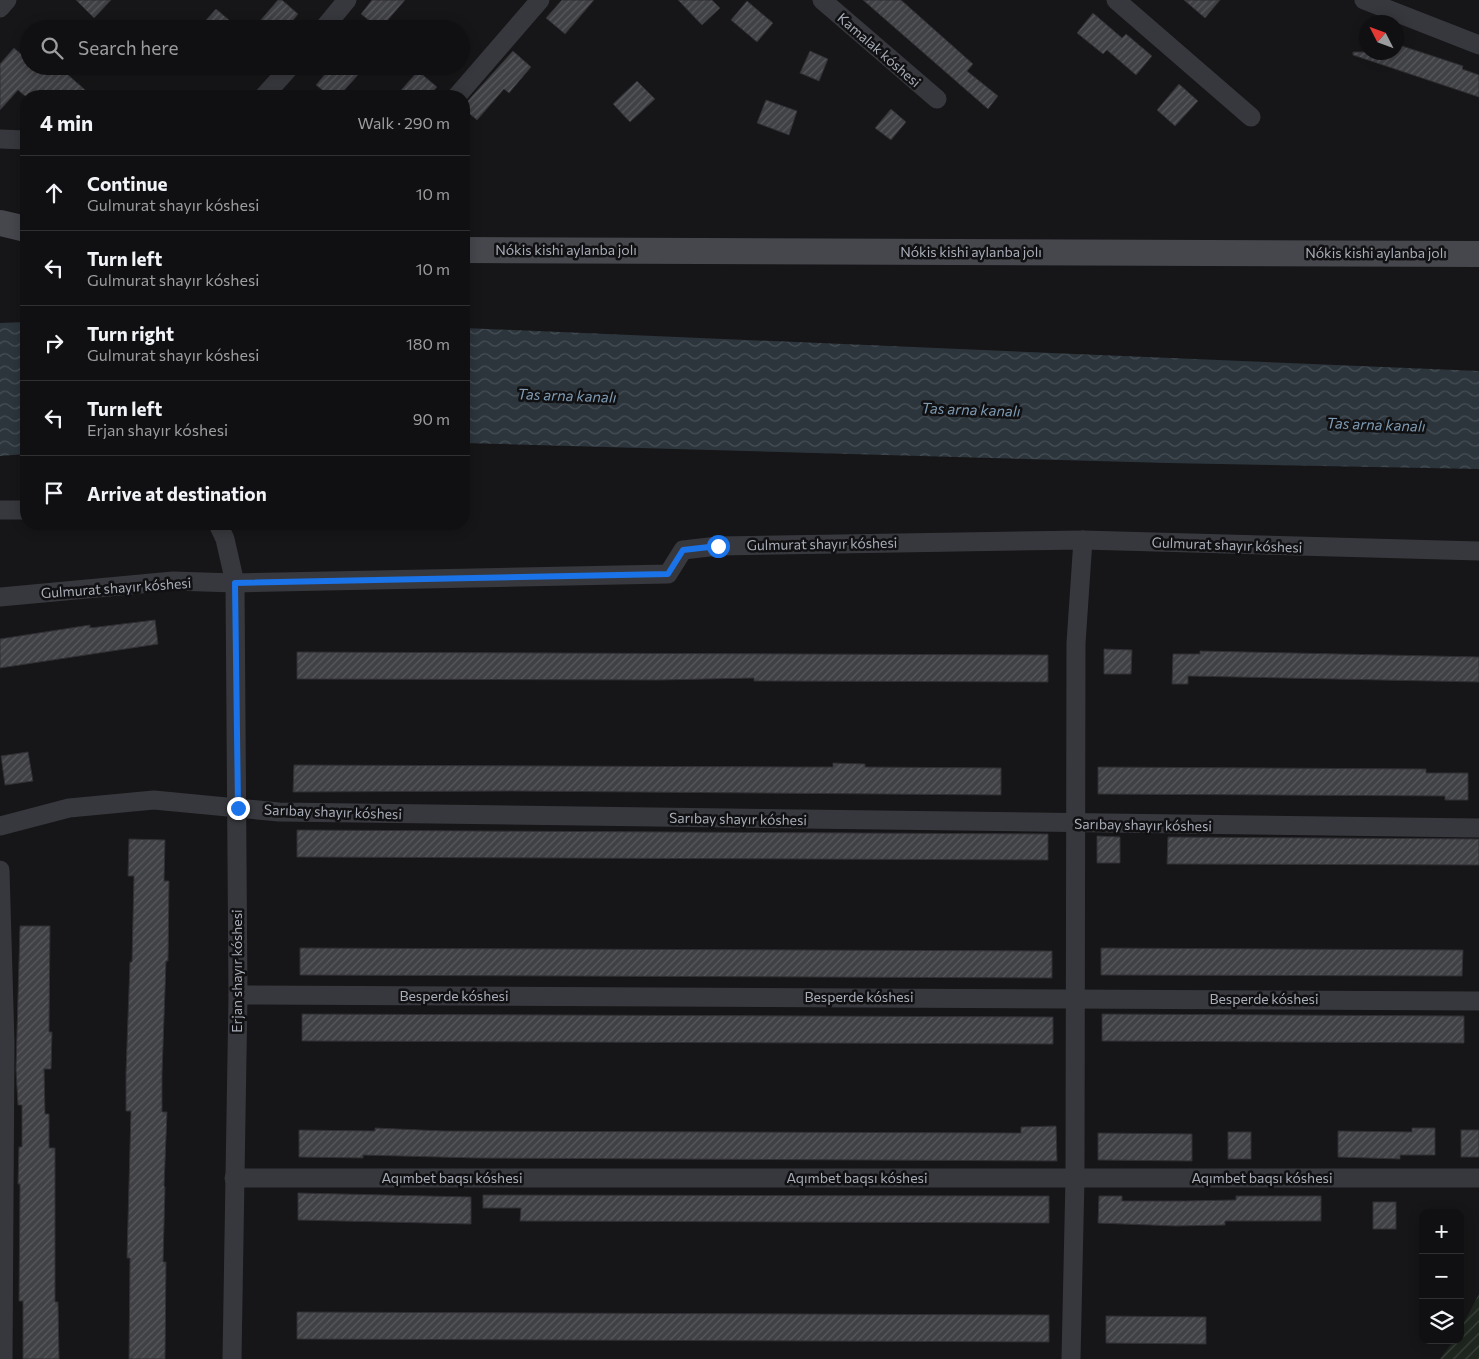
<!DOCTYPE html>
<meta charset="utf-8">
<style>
:root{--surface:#101012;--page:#19191b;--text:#f1f3f6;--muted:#9c9d9f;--line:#303032}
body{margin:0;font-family:Commissioner,sans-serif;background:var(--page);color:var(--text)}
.controls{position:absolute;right:15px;bottom:15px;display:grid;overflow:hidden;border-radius:10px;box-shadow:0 2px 12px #0003}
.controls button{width:45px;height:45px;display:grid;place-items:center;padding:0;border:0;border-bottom:1px solid var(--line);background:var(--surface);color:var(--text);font:25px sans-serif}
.compass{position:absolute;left:1359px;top:15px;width:45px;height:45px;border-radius:50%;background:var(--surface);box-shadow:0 2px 12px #0003;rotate:312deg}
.stop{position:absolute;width:15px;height:15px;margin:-11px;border:4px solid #1a73e8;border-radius:50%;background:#fff}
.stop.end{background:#1a73e8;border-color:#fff;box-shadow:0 1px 5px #0008}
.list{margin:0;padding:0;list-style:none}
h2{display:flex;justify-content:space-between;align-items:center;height:65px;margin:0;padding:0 20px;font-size:21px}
h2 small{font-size:16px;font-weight:400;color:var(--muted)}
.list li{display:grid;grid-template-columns:32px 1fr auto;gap:15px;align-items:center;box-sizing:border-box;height:75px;padding:0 20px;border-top:1px solid var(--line)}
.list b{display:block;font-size:19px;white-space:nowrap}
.list p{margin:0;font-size:16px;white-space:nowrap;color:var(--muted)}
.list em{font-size:16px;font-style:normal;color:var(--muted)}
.icon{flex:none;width:28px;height:28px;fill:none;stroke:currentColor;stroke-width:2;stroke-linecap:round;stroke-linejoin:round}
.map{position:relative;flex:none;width:1479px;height:1359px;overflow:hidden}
.search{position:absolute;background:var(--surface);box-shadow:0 2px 12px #0003;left:20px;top:20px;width:450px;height:55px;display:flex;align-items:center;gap:12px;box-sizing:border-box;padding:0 18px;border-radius:28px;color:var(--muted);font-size:19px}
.panel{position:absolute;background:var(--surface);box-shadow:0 2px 12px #0003;left:20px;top:90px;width:450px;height:440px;border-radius:20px}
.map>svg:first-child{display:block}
.garden{fill:url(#garden-furrows)}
.water{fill:url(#water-waves)}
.building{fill:url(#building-hatch);stroke:#303034}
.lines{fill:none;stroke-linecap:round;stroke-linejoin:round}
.street{stroke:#37383d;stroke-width:19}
.secondary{stroke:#45474d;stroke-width:26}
.route{stroke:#1a73e8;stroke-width:6}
.labels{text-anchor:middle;stroke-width:5;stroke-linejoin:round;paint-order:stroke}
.street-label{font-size:14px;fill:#a8adb8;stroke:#111113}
.water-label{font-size:15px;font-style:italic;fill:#7f9bb3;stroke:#111113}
</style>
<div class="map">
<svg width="1479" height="1359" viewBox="0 0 1479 1359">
<defs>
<pattern id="garden-furrows" width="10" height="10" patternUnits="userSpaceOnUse" patternTransform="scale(1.25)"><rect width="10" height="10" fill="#1e261f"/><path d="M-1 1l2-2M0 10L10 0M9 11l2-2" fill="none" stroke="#3c433d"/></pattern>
<pattern id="water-waves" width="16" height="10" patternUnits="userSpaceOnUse" patternTransform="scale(1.25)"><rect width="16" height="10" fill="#2c353c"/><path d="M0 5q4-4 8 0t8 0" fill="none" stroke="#485056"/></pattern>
<pattern id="building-hatch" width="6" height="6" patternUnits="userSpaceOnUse" patternTransform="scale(1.25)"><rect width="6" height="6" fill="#404145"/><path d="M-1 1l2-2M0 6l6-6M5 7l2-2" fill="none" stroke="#595a5e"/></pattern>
</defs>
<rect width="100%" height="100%" fill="#161618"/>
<polygon class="garden" points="1479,1294 1479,1359 1440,1359 1454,1340 1460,1340 1460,1330"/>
<g class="water">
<polygon points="26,322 26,454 0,456 0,323"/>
<polygon points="464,328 1479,371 1479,469 1168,463 464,443"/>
</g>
<g class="building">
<polygon points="76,0 111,0 94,18"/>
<polygon points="278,0 282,0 298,14 286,29 253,29"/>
<polygon points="372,0 405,0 380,29 361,14"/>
<polygon points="562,0 594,0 565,34 546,18"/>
<polygon points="678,0 712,0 720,8 702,25"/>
<polygon points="863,0 901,0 973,64 967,71 998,96 988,109"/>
<polygon points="1184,0 1220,0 1205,18"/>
<polygon points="747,1 773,23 757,42 731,20"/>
<polygon points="216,9 229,20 222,29 198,29"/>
<polygon points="1093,13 1122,38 1126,34 1152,56 1136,75 1107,50 1103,54 1077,33"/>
<polygon points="1396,44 1463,66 1462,69 1479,75 1479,97 1353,55 1353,52 1396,52"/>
<polygon points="14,48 29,61 29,66 58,66 92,96 25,96 18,90 0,110 0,64"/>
<polygon points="513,51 531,67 509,93 504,89 477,120 464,109 464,105"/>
<polygon points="810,51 828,59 819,81 800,73"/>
<polygon points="332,66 347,66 358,75 339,96 330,96 316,85"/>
<polygon points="418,71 437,87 429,96 396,96"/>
<polygon points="637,81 655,99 630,122 613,104"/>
<polygon points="1179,84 1198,101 1175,126 1157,110"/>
<polygon points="766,100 797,111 789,135 757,123"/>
<polygon points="891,109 906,122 891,140 875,128"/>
<polygon points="155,620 158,644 0,668 0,639 90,625 90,628"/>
<polygon points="1104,649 1132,650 1131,674 1104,674"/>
<polygon points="1200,651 1479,657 1479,682 1188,676 1188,684 1172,684 1173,654 1200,654"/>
<polygon points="297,652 1048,655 1048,682 754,681 754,678 659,680 297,679"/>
<polygon points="28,752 33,781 5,785 1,756"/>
<polygon points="833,763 865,764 865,767 1001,768 1001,795 513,791 293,792 294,765 802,767 833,767"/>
<polygon points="1098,767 1426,769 1426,773 1468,773 1468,800 1445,800 1445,796 1098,794"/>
<polygon points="297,830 1048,834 1048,860 297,857"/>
<polygon points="1097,836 1120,837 1120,863 1097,863"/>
<polygon points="1168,837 1479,839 1479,865 1167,864"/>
<polygon points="129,839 165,840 164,881 169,881 168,961 166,961 162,1074 162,1112 167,1112 164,1186 165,1187 163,1262 166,1262 165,1359 129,1359 130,1258 127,1258 131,1111 126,1111 126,1073 130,962 132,962 134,876 128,876"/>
<polygon points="20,926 50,926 49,1032 52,1032 51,1069 44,1069 45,1114 49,1114 49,1148 55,1148 55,1302 58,1302 59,1359 23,1359 23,1301 19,1301 20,1184 18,1184 19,1147 22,1147 22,1105 18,1105 16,1069"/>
<polygon points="300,948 1052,951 1052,978 300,975"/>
<polygon points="1101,948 1463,950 1462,976 1101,975"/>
<polygon points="302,1014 1053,1017 1053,1044 302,1041"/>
<polygon points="1102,1014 1464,1016 1464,1043 1102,1041"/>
<polygon points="1056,1126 1057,1161 476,1158 363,1155 363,1158 299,1157 299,1130 375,1131 375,1128 443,1131 1021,1133 1021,1127"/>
<polygon points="1412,1128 1435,1128 1435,1155 1400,1155 1400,1159 1338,1157 1338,1131 1412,1132"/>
<rect x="1461" y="1130" width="18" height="27"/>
<rect x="1228" y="1132" width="23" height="27"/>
<polygon points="1098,1133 1192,1134 1192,1161 1098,1160"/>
<polygon points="298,1193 471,1197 471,1224 298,1220"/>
<polygon points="483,1195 1049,1196 1049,1223 520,1221 521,1208 483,1208"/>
<polygon points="1099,1196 1122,1196 1122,1201 1185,1201 1236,1200 1236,1196 1321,1196 1321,1221 1225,1221 1225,1225 1176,1226 1098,1223"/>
<rect x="1373" y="1202" width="23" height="27"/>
<polygon points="297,1312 1049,1315 1049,1342 297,1339"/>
<polygon points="1106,1316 1206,1317 1206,1344 1106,1343"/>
</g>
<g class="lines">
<g class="street">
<polyline points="822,0 937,99"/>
<polyline points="1116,0 1251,117"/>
<polyline points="1364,0 1479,45"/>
<polyline points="0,8 7,0"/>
<polyline points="323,29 347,0"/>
<polyline points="264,96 291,66"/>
<polyline points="457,96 540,0"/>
<polyline points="0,139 26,140"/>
<polyline points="0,510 26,510"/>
<polyline points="218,524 225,539 235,583 238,995 232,1359"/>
<polyline points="0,597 173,581 235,583 668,574 683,550 718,546 1083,540 1479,551"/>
<polyline points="0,826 69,808 154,800 279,812 1479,828"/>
<polyline points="0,870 5,1043 3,1359"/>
<polyline points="238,995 1479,1001"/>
<polyline points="234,1178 1479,1178"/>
<polyline points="1071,1359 1075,1178 1076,643 1083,540"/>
</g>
<g class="secondary">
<polyline points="0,223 26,229"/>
<polyline points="464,250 1479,254"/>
</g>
</g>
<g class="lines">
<polyline class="route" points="238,808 235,583 668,574 683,550 718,546"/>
</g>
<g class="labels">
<g class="street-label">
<text transform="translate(879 50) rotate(41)" y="5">Kamalak kóshesi</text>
<text x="566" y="255">Nókis kishi aylanba jolı</text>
<text x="971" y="257">Nókis kishi aylanba jolı</text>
<text x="1376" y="258">Nókis kishi aylanba jolı</text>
<text transform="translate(822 544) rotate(-1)" y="5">Gulmurat shayır kóshesi</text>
<text transform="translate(1227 545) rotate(2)" y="5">Gulmurat shayır kóshesi</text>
<text transform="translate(116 588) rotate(-4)" y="5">Gulmurat shayır kóshesi</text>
<text transform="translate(333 812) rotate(2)" y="5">Sarıbay shayır kóshesi</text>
<text transform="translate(738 819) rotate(1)" y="5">Sarıbay shayır kóshesi</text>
<text transform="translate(1143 825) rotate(1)" y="5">Sarıbay shayır kóshesi</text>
<text transform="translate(237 971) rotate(-90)" y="5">Erjan shayır kóshesi</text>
<text x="454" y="1001">Besperde kóshesi</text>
<text x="859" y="1002">Besperde kóshesi</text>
<text x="1264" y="1004">Besperde kóshesi</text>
<text x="452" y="1183">Aqımbet baqsı kóshesi</text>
<text x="857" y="1183">Aqımbet baqsı kóshesi</text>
<text x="1262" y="1183">Aqımbet baqsı kóshesi</text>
</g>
<g class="water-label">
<text transform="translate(567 396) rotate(2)" y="5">Tas arna kanalı</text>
<text transform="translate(971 410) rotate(2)" y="5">Tas arna kanalı</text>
<text transform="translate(1376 425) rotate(2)" y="5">Tas arna kanalı</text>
</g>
</g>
</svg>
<div class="controls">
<button>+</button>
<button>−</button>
<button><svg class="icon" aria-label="layers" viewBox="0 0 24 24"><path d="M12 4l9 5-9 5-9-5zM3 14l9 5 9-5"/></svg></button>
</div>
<svg class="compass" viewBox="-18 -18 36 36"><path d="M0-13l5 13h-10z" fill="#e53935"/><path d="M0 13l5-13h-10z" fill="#9c9d9f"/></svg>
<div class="stop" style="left:718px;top:546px"></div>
<div class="stop end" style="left:238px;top:808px"></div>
<div class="search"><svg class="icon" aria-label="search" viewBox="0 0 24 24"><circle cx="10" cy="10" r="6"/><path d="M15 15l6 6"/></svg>Search here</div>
<section class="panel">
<h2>4 min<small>Walk · 290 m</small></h2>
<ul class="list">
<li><svg class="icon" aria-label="ahead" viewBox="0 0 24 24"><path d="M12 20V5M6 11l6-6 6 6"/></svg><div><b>Continue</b><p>Gulmurat shayır kóshesi</p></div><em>10 m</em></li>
<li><svg class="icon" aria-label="left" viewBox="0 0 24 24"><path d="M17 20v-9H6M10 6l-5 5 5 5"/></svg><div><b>Turn left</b><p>Gulmurat shayır kóshesi</p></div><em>10 m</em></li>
<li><svg class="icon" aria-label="right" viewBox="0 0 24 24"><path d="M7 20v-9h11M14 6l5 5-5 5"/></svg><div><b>Turn right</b><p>Gulmurat shayır kóshesi</p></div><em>180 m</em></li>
<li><svg class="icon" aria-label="left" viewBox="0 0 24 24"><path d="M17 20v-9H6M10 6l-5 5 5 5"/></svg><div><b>Turn left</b><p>Erjan shayır kóshesi</p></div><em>90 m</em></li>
<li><svg class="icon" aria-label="arrive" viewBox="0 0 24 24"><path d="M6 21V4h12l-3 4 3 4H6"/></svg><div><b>Arrive at destination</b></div></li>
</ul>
</section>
</div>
